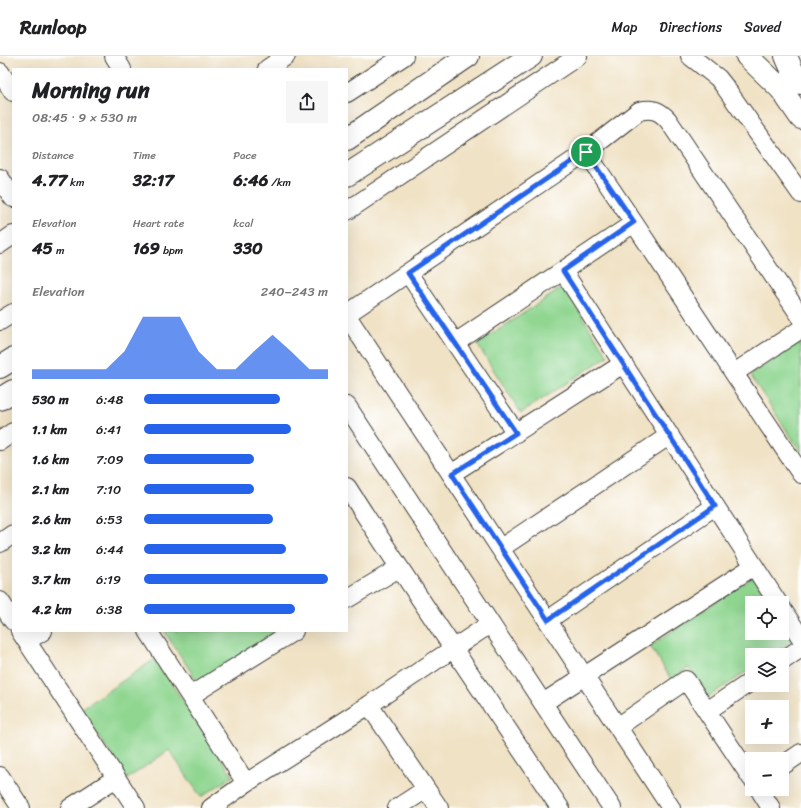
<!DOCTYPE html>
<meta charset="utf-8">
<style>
body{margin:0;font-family:Sriracha,sans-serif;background:#f6f6f6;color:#202124;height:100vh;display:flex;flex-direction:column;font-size:15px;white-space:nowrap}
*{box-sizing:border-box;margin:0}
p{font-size:13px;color:#757577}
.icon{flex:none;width:22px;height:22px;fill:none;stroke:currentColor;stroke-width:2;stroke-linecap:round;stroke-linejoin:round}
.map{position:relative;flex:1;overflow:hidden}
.panel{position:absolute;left:12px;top:12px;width:336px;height:564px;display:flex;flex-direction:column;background:#fff;border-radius:0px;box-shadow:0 4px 16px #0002}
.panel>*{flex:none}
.controls{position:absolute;left:745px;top:540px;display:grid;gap:8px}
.controls a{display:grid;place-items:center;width:44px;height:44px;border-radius:0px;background:#fff;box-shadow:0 4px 16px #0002;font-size:20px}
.pin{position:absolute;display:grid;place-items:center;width:34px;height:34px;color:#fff;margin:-17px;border:2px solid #fff;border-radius:50%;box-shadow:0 1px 4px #0007}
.round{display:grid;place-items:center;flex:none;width:42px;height:42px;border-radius:0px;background:#f6f6f6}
.summary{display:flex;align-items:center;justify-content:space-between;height:68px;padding:0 20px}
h1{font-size:22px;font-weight:700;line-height:30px}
.figures{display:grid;grid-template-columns:repeat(3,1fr);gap:6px;height:68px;padding:4px 20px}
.figures div{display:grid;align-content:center}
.figures b{font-size:17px;font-weight:700}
.figures small{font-size:11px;font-weight:400}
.figures p{font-size:11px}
.chart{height:112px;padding:8px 20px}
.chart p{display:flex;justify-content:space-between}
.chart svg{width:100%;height:72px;margin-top:4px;fill:#2563eb;opacity:.7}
ul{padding:0 20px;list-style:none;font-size:13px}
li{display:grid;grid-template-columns:64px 48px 1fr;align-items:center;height:30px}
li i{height:10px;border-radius:5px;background:#2563eb}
header{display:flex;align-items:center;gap:24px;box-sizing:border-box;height:56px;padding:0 20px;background:#fff;border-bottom:1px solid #e0e0e0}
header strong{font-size:19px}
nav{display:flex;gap:22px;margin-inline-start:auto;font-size:14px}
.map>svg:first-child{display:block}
.green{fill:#90d691;stroke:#567956}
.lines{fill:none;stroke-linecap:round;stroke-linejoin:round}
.minor-casing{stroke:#3c3a35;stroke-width:20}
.tertiary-casing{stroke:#3c3a35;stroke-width:24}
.minor{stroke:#fff;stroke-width:18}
.tertiary{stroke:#fff;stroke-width:22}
.route-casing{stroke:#fff;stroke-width:8}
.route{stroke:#2563eb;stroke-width:5}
</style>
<header>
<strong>Runloop</strong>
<nav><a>Map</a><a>Directions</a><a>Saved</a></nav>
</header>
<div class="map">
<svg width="801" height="752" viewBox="0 0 801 752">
<rect width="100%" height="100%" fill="#fff"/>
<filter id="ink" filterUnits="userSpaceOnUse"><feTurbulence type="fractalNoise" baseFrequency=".025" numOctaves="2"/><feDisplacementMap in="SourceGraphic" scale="8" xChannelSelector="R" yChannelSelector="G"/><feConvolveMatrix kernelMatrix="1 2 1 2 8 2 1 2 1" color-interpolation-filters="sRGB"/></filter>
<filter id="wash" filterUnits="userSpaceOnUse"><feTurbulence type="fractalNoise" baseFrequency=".012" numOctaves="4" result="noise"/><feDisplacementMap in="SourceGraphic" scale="16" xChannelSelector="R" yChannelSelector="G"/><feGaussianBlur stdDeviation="0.9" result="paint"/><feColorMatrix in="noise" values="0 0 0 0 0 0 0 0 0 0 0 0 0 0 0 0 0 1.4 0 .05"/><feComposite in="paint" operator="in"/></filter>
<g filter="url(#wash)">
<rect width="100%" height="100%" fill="#f0e2c5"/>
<path class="green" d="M 563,231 L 608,300 L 521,357 L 477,288 Z
M 799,286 L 801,289 L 801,396 L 750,319 Z
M 753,521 L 770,547 L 752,547 L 752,577 L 782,577 L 782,565 L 794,584 L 771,599 L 752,599 L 752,612 L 708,641 L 689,612 L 671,623 L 650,590 Z
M 164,575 L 278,575 L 199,628 Z
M 155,603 L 233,720 L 201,741 L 169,694 L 127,723 L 81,653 Z"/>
</g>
<g filter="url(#ink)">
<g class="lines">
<defs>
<path id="minor" d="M 114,0 L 122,13
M 690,0 L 718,22 L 725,31 L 801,138
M 267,13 L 286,0
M 0,16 L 13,36
M 347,37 L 404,0
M 586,96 L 634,167 L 801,418
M 0,122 L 13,142
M 347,155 L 578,0
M 0,188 L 13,179
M 563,215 L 778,547
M 408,217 L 516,377
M 347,258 L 586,96 L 639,55 C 652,52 659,54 668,64 L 801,261
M 347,260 L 671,752
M 0,265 L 13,257
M 455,287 L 634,167
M 734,317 L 801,273
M 347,350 L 612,752
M 0,385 L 13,376
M 451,418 L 623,308
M 347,431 C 416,539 489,645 560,752
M 0,487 L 13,478
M 501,492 L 670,379
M 347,543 L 399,512
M 0,545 L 13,565
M 782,553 L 801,582
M 548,564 L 715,450
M 20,575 L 136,752
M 148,575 L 246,727
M 27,585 L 43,575
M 782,605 L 801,592
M 190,640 L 294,575
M 543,647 L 754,510
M 369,649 L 439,752
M 707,655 L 752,625
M 619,670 L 686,624 L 752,723
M 782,710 L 801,697
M 0,720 L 21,752
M 759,733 L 771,752
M 70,752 L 116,722
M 211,752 L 246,727 L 369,649 L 490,568
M 397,752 L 426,733"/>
<path id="tertiary" d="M 747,0 L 781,33 L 801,62
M 786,0 L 792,14 L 801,27
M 347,83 L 468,0
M 347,119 L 531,0
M 0,311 L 13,303
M 0,343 L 13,335"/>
</defs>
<use href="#minor" class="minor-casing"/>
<use href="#tertiary" class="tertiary-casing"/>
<use href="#minor" class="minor"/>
<use href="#tertiary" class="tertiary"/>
</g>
</g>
<g class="lines" filter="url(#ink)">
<defs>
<path id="route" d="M 586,96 L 634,166 L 563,215 L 715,450 L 548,564 L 452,418 L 516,377 L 408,217 Z"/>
</defs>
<use href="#route" class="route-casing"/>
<use href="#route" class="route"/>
</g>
</svg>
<div class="controls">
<a><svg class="icon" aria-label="locate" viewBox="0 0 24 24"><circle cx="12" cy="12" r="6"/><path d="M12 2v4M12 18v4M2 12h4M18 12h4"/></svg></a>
<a><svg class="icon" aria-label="layers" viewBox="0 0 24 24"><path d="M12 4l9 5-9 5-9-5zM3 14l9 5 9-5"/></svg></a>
<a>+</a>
<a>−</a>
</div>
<div class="pin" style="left:586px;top:96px;background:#1e9e55"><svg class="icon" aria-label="arrive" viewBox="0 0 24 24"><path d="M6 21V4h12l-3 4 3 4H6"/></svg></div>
<section class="panel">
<div class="summary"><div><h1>Morning run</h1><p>08:45 · 9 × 530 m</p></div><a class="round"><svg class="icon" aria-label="share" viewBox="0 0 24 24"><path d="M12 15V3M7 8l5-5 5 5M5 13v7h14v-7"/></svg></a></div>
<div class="figures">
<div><p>Distance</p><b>4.77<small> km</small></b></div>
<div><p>Time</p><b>32:17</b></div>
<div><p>Pace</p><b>6:46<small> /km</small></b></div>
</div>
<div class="figures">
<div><p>Elevation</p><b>45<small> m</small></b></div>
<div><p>Heart rate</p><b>169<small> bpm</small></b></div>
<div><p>kcal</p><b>330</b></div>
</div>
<div class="chart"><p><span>Elevation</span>240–243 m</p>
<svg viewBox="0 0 160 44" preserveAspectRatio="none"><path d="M0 44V38L10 38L20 38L30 38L40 38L50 27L60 6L70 6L80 6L90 27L100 38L110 38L120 27L130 17L140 27L150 38L160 38V44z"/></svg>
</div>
<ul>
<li><b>530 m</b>6:48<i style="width:74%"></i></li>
<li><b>1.1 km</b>6:41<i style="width:80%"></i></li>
<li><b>1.6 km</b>7:09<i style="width:60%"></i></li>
<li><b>2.1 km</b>7:10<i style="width:60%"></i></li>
<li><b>2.6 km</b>6:53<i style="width:70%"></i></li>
<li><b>3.2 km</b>6:44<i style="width:77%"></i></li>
<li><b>3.7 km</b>6:19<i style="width:100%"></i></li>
<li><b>4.2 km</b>6:38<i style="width:82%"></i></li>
</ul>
</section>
</div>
